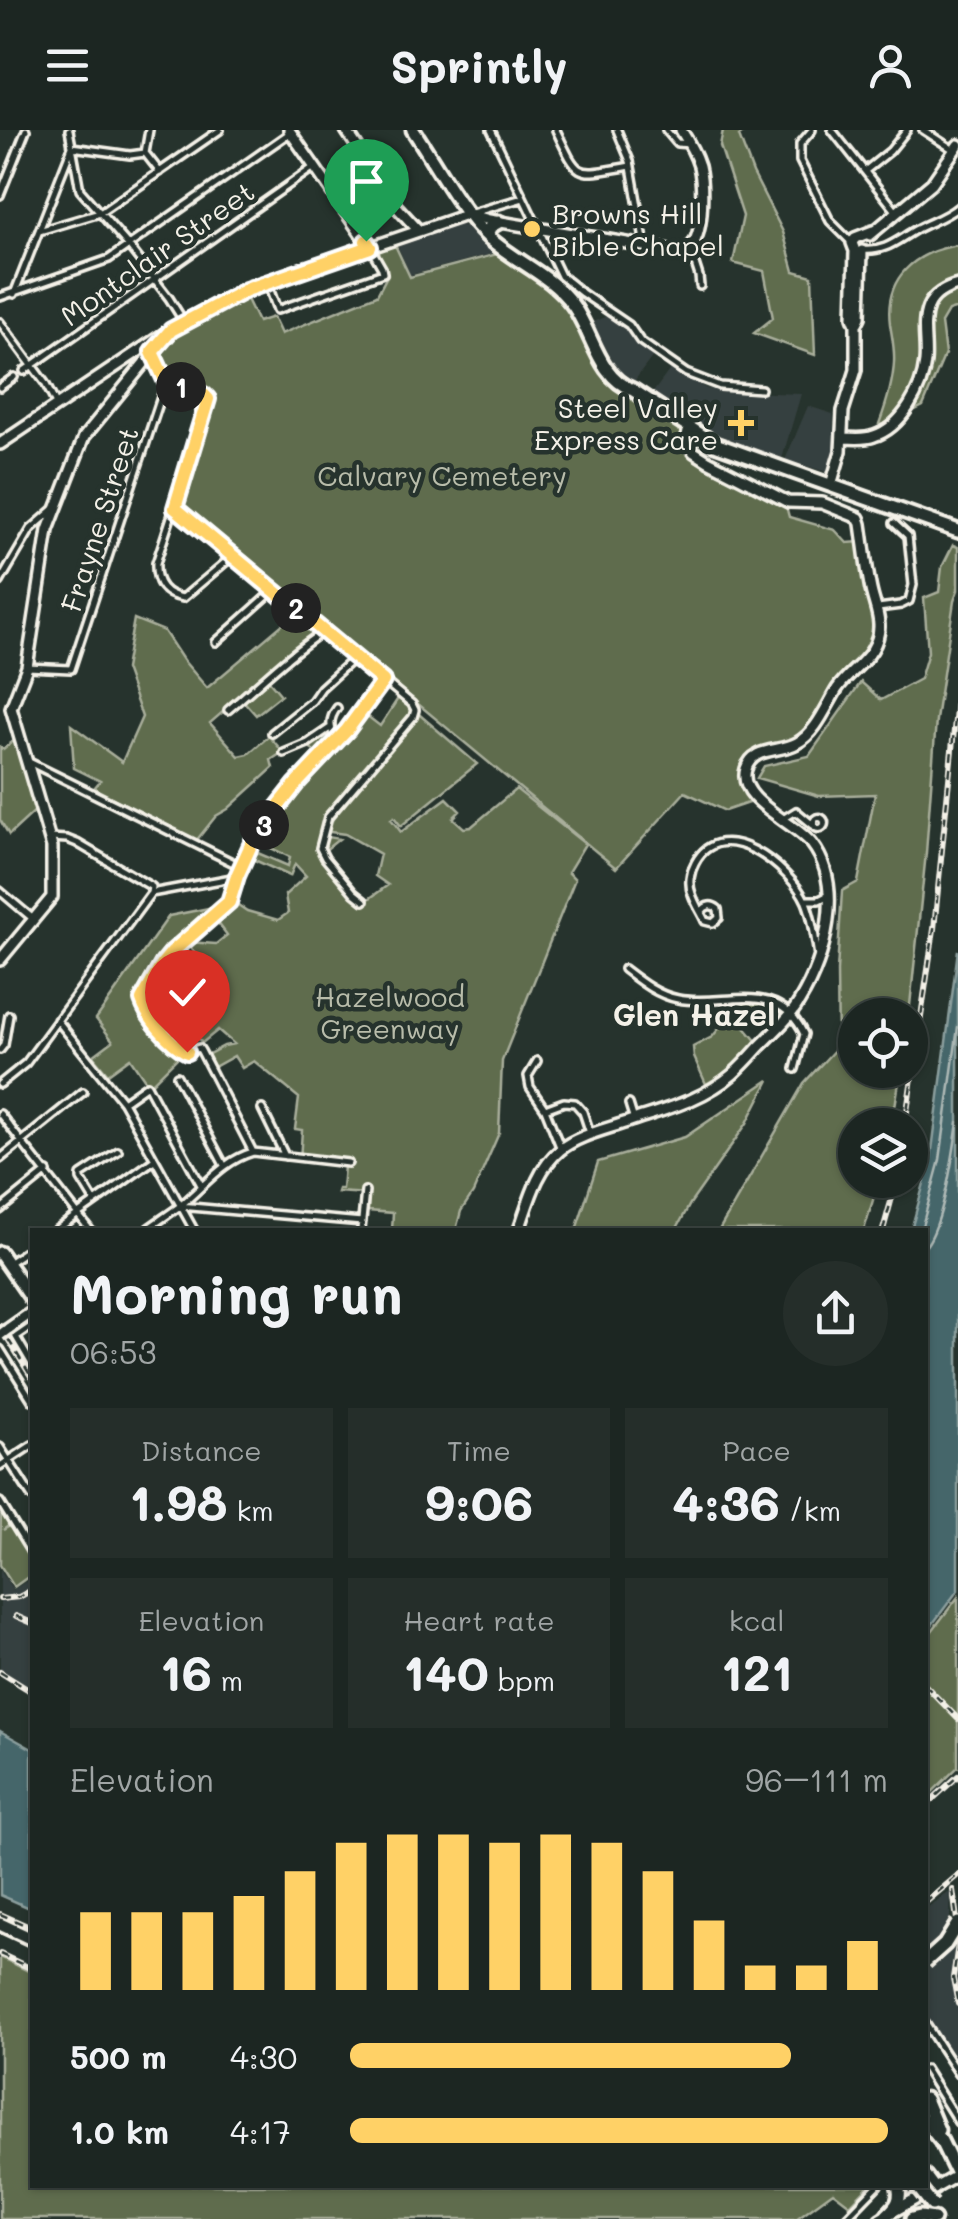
<!DOCTYPE html>
<meta charset="utf-8">
<style>
body{margin:0;font-family:Mali,sans-serif;background:#252e2a;color:#f1f3f6;height:100vh;display:flex;flex-direction:column;font-size:38px;white-space:nowrap}
*{box-sizing:border-box;margin:0}
p{font-size:32px;color:#a0a5a5}
.icon{flex:none;width:55px;height:55px;fill:none;stroke:currentColor;stroke-width:2;stroke-linecap:round;stroke-linejoin:round}
.map{position:relative;flex:1;overflow:hidden}
.panel{position:absolute;left:30px;top:1098px;width:898px;height:960px;display:flex;flex-direction:column;background:#1c2622;border-radius:0px;box-shadow:0 2px 8px #0004,0 0 0 2px #3a4340}
.panel>*{flex:none}
.buttons{position:absolute;left:838px;top:868px;display:grid;gap:20px}
.buttons a{display:grid;place-items:center;width:90px;height:90px;border-radius:50%;background:#1c2622;box-shadow:0 2px 8px #0004,0 0 0 2px #3a4340;font-size:50px}
.pin{position:absolute;display:grid;place-items:center;width:85px;height:85px;color:#fff;margin:-102px -42px;border-radius:50% 50% 50% 0;rotate:-45deg;box-shadow:0 0 10px #0007}
.pin .icon{rotate:45deg}
.km{position:absolute;width:50px;height:50px;margin:-25px;border-radius:50%;background:#222;color:#fff;font-size:28px;line-height:50px;text-align:center}
.round{display:grid;place-items:center;flex:none;width:105px;height:105px;border-radius:52px;background:#252e2a}
.overview{display:flex;align-items:center;justify-content:space-between;height:170px;padding:0 40px}
h1{font-size:55px;font-weight:700;line-height:75px}
.stats{display:grid;grid-template-columns:repeat(3,1fr);gap:15px;height:170px;padding:10px 40px}
.stats div{display:grid;align-content:center;border-radius:0px;background:#252e2a;text-align:center}
.stats b{font-size:50px;font-weight:700}
.stats small{font-size:28px;font-weight:400}
.stats p{font-size:28px}
.chart{height:280px;padding:20px 40px}
.chart p{display:flex;justify-content:space-between}
.chart svg{width:100%;height:180px;margin-top:10px;stroke:#ffd166;stroke-width:6}
ul{padding:0 40px;list-style:none;font-size:32px}
li{display:grid;grid-template-columns:160px 120px 1fr;align-items:center;height:75px}
li i{height:25px;border-radius:12px;background:#ffd166}
header{display:flex;justify-content:space-between;align-items:center;height:130px;padding:0 40px;background:#1c2622;font-size:45px;font-weight:700}
.map>svg:first-child{display:block}
.built{fill:#36403f}
.green{fill:#5e6c4e;stroke:#a9ae9b;stroke-width:2.5;fill-rule:evenodd}
.water{fill:#45666b;stroke:#8b9e9d;stroke-width:2.5}
.lines{fill:none;stroke-linecap:round;stroke-linejoin:round}
.shore{stroke:#aeb9b6;stroke-width:2.5}
.stream{stroke:#8b9e9d;stroke-width:2.5}
.street-casing{stroke:#f4f1e8;stroke-width:12}
.secondary-casing{stroke:#f4f1e8;stroke-width:16}
.primary-casing{stroke:#f4f1e8;stroke-width:19}
.street{stroke:#26332d;stroke-width:5}
.secondary{stroke:#26332d;stroke-width:9}
.primary{stroke:#26332d;stroke-width:11}
.rail-casing{stroke:#f4f1e8;stroke-width:6}
.rail{stroke:#26332d;stroke-width:2.5;stroke-dasharray:8;stroke-linecap:butt}
.secondary-bridge-casing{stroke:#f4f1e8;stroke-width:16;stroke-linecap:butt}
.primary-bridge-casing{stroke:#f4f1e8;stroke-width:19;stroke-linecap:butt}
.secondary-bridge{stroke:#26332d;stroke-width:9}
.primary-bridge{stroke:#26332d;stroke-width:11}
.route-casing{stroke:#fff;stroke-width:20}
.route{stroke:#ffd166;stroke-width:12}
.poi-dot{fill:#ffd166;stroke:#26332d;stroke-width:4}
.labels{text-anchor:middle;dominant-baseline:central;stroke-width:9;stroke-linejoin:round;paint-order:stroke}
.poi-label{font-size:28px;fill:#f4f1e8;stroke:#26332d;text-anchor:start}
.street-label{font-size:28px;fill:#f4f1e8;stroke:#26332d}
.park-label{font-size:28px;fill:#b8bcaa;stroke:#26332d}
.neighbourhood-label{font-size:30px;font-weight:bold;fill:#f4f1e8;stroke:#26332d}
</style>
<header><svg class="icon" aria-label="menu" viewBox="0 0 24 24"><path d="M4 6h16M4 12h16M4 18h16"/></svg>Sprintly<svg class="icon" aria-label="person" viewBox="0 0 24 24"><circle cx="12" cy="8" r="4"/><path d="M4 21q1-7 8-7t8 7"/></svg></header>
<div class="map">
<svg width="958" height="2089" viewBox="0 0 958 2089">
<rect width="100%" height="100%" fill="#26332d"/>
<filter id="ink" filterUnits="userSpaceOnUse"><feTurbulence type="fractalNoise" baseFrequency=".01" numOctaves="2"/><feDisplacementMap in="SourceGraphic" scale="20" xChannelSelector="R" yChannelSelector="G"/><feConvolveMatrix kernelMatrix="1 2 1 2 8 2 1 2 1" color-interpolation-filters="sRGB"/></filter>
<g filter="url(#ink)">
<path class="built" d="M 457,94 L 471,98 L 491,119 L 491,124 L 410,145 L 396,112 Z
M 610,185 L 621,193 L 638,214 L 653,226 L 632,254 L 617,239 L 592,192 Z
M 671,238 L 705,258 L 718,261 L 801,264 L 781,332 L 716,309 L 652,264 Z
M 808,276 L 833,284 L 834,319 L 827,342 L 785,330 Z
M 0,1440 L 13,1460 L 25,1452 L 32,1452 L 32,1566 L 0,1546 Z
M 951,1761 L 949,1810 L 953,1808 L 958,1823 L 958,1940 L 925,1890 L 925,1779 Z"/>
<path class="green" d="M 723,0 L 747,0 L 739,6 L 753,43 L 783,102 L 794,141 L 812,146 L 815,225 L 754,203 L 773,188 L 764,141 L 733,133 L 743,86 L 720,16 Z
M 394,113 L 410,147 L 497,124 L 536,146 L 561,169 L 621,260 L 680,299 L 688,323 L 786,376 L 789,387 L 835,400 L 847,413 L 860,412 L 878,493 L 871,516 L 798,609 C 785,615 768,614 757,620 C 735,631 739,655 751,672 L 725,681 L 685,662 L 616,738 L 178,375 L 212,265 L 168,250 L 156,224 L 173,202 L 245,165 L 258,192 L 273,187 L 281,204 L 377,165 L 388,144 L 373,120 Z
M 958,115 L 958,152 C 948,154 936,156 930,165 C 925,171 925,180 924,188 C 917,230 924,270 882,295 L 879,294 C 886,275 893,254 894,233 C 895,219 892,207 890,194 C 884,147 915,122 958,115 Z
M 958,158 L 958,178 L 948,181 L 941,193 L 945,224 L 923,276 L 905,285 L 917,267 L 928,186 L 936,168 Z
M 953,415 L 958,417 L 958,460 L 954,471 L 936,590 L 926,723 L 909,885 L 855,885 L 855,940 L 901,940 L 892,995 L 855,995 L 855,1050 L 879,1050 L 864,1100 L 719,1100 L 804,953 L 838,916 L 837,841 L 842,761 L 858,752 L 875,664 L 819,666 L 757,648 L 764,636 L 809,626 L 861,552 L 881,570 L 920,549 L 928,522 L 924,468 L 939,462 L 942,437 Z
M 297,482 L 317,500 L 265,546 L 281,565 L 256,585 L 240,567 L 210,593 L 239,626 L 248,624 L 269,606 L 283,622 L 271,630 L 273,638 L 228,679 L 216,686 L 196,711 L 94,658 L 100,651 L 74,638 L 71,595 L 122,632 L 142,587 L 125,539 L 134,489 L 164,501 L 183,530 L 207,558 Z
M 399,567 L 477,634 L 401,696 L 394,687 L 391,689 L 401,702 L 447,668 L 460,681 L 453,688 L 464,698 L 471,697 L 516,659 L 585,714 L 568,742 L 575,749 L 502,931 L 499,1003 L 473,1063 L 461,1081 L 456,1100 L 392,1100 L 393,1083 L 368,1081 L 368,1064 L 337,1062 L 338,1059 L 342,1059 L 344,1036 L 300,1031 L 302,1000 L 295,999 L 299,968 L 254,931 L 242,938 L 234,926 L 214,937 L 207,925 L 224,916 L 234,914 L 218,900 L 202,913 L 167,870 L 148,886 L 181,924 L 149,956 L 130,928 L 108,944 L 93,926 L 113,911 L 96,889 L 169,786 L 209,778 L 212,782 C 185,804 167,816 151,848 L 159,859 L 178,845 L 176,840 L 189,836 L 198,828 L 187,812 L 216,814 L 227,805 L 215,789 L 235,773 L 247,781 L 278,790 L 288,783 L 285,765 L 306,746 L 295,734 L 290,746 L 250,728 L 253,721 L 288,736 L 290,727 L 258,712 L 283,675 L 322,630 L 309,616 L 329,601 L 336,616 L 362,582 L 380,596 ZM 323,701 L 345,704 L 380,724 L 375,746 L 388,755 L 366,771 L 329,731 L 324,721 L 339,709 L 322,706 Z
M 15,610 L 36,680 L 9,705 L 0,690 L 0,617 L 3,619 Z
M 755,871 L 773,875 L 755,880 L 755,886 L 743,891 L 743,895 L 758,913 L 738,935 L 706,954 L 694,927 L 693,917 L 712,907 L 737,877 Z
M 769,950 L 747,993 L 690,1074 L 676,1100 L 576,1100 L 598,1032 L 685,1007 Z
M 1,1376 L 11,1394 L 3,1400 L 10,1396 L 32,1430 L 32,1444 L 14,1457 L 0,1435 Z
M 958,1467 L 958,1637 L 925,1669 L 925,1510 Z
M 0,1827 L 32,1843 L 32,2055 L 869,2055 L 850,2075 L 833,2062 L 796,2089 L 0,2089 Z"/>
<path class="water" d="M 958,820 L 958,1460 L 925,1504 L 925,1100 L 911,1100 L 931,1028 Z
M 0,1601 L 32,1619 L 32,1779 L 0,1765 Z"/>
<g class="lines">
<path class="shore" d="M 921,1100 L 940,1030 L 958,897
M 925,1117 C 943,1096 954,1021 958,992"/>
<path class="stream" d="M 838,2089 L 851,2078 L 872,2055"/>
<defs>
<path id="street" d="M 69,0 L 80,60 L 128,115 L 169,168 L 184,192
M 491,0 L 561,146 L 582,163 L 629,195 L 640,211 L 686,243 L 720,256 L 761,259
M 556,0 C 580,51 576,45 631,36
M 617,0 L 630,31 L 645,116
M 666,0 L 677,13 L 690,14
M 812,0 L 800,14 L 800,31 L 830,91 L 850,111
M 832,0 L 896,81
M 923,0 L 954,20
M 145,23 L 160,42
M 145,23 L 149,0
M 865,41 L 890,21 L 907,0
M 0,65 L 26,0
M 472,83 L 523,68
M 39,101 L 100,83 L 220,0
M 690,118 L 699,146 L 700,156
M 863,120 C 885,122 896,111 915,100 C 929,92 945,88 958,77
M 267,152 L 277,180 L 383,143 L 382,138 L 370,117
M 14,164 L 72,17 L 130,25 L 145,23
M 0,167 L 109,129 L 291,2
M 0,192 L 45,253 L 57,276
M 154,225 L 166,252 L 204,265 L 209,271 L 156,433 C 155,452 163,465 183,468 L 234,425
M 24,241 L 314,37
M 0,257 L 14,247
M 175,377 L 412,574 L 415,580 L 413,587 L 328,687 L 320,718 L 325,728 L 354,763 L 364,771
M 0,452 L 31,399 L 54,379
M 878,478 L 901,475 L 909,471 L 913,455 L 908,406 L 894,393
M 216,512 L 274,460
M 27,537 L 71,539 L 166,252
M 228,580 C 260,553 289,524 324,501
M 272,603 L 312,571 L 321,558 L 355,527
M 336,611 C 330,598 328,590 337,578
M 284,623 L 308,613 L 330,598
M 29,632 L 242,737
M813.5 693a5.5 5.5 0 1 1 11 0a5.5 5.5 0 1 1-11 0Z
M 783,689 L 796,681 L 813,695
M 50,708 L 67,709 L 77,713 L 152,757 L 151,763
M 0,761 L 32,788
M 805,770 L 819,770 L 829,765
M 702,781 C 706,775 712,774 718,779 L 719,788 L 713,793 L 705,791 C 701,782 695,774 692,764 C 688,754 690,742 695,733 C 722,682 791,738 806,772 C 813,789 815,808 818,826
M 624,839 C 641,852 657,865 678,869 C 724,878 777,847 804,904 L 795,939
M 57,890 L 123,972 L 194,1100
M 0,920 L 4,915 L 9,885
M 537,931 L 528,946 L 530,957 L 545,979 L 561,1019
M 177,946 L 224,1035
M 0,954 L 26,933 L 151,763 L 237,747
M 123,972 L 147,955 L 201,1055
M 629,974 L 634,990
M 262,979 L 285,1026
M 545,979 L 564,972 L 575,973 L 583,982 L 590,1003
M 0,984 L 90,1100
M 253,1022 L 201,921 L 199,918 L 187,922 L 177,916 L 143,875 L 142,869 L 172,822 L 229,772 L 237,747 L 255,707 L 296,654 L 347,600 L 383,551
M 0,1029 L 83,962
M 95,1072 L 81,1049 L 81,1045 L 118,1021
M 180,1076 L 362,1092
M 0,1080 L 47,1042
M 56,1100 L 154,1030
M 146,1100 C 157,1092 169,1084 180,1076 C 205,1056 222,1031 253,1022 L 348,1033
M 361,1100 L 365,1061
M 10,1132 L 32,1117
M 32,1196 L 16,1207 L 32,1234
M 0,1219 L 32,1270
M 0,1317 L 32,1367
M 0,1336 L 32,1315
M 0,1372 L 32,1424
M 925,1893 L 958,1944
M 925,1939 L 958,1992
M 845,2089 L 878,2055"/>
<path id="secondary" d="M 289,0 L 370,117
M 346,0 L 396,76 L 419,101
M 870,105 L 932,53 L 958,15
M 856,195 L 860,187 L 862,121
M 843,308 C 853,308 864,310 874,306 C 902,297 922,260 925,232 C 927,215 921,194 928,177 C 933,165 946,158 958,155
M 0,314 L 164,204
M 831,355 L 841,321 L 843,281 L 856,240 L 856,195 L 853,187 L 855,121 L 852,113 L 855,108 L 873,101
M 0,830 L 52,767 L 52,717 L 11,578 L 27,537 L 48,400 L 84,307 L 171,200 L 184,192 L 250,158 L 469,84 L 489,90 L 669,120 C 677,121 686,122 692,115 C 704,101 703,53 699,36 C 695,23 688,11 681,0
M 519,1100 C 529,1072 536,1040 560,1020 C 578,1005 608,999 630,991 C 666,979 703,970 733,944 C 742,936 751,926 759,917 C 773,903 789,889 799,872 C 825,829 845,757 812,714 C 795,692 736,670 746,639 C 753,616 779,623 797,613 C 816,603 826,577 837,559 C 847,544 863,535 872,520 C 887,495 874,479 870,455 C 866,435 864,414 861,394 L 859,388 L 822,373 L 788,372 L 708,331 L 694,322 L 689,316 L 687,306 L 689,296
M 8,1199 L 32,1182
M 880,2089 L 958,2045"/>
<path id="primary" d="M 413,0 C 434,31 462,83 488,107 C 515,132 550,144 572,174 C 592,200 598,248 633,260 L 715,314 L 958,401
M 490,109 L 488,104 L 490,97 L 499,92
M 0,1123 L 32,1169
M 0,1794 L 32,1809
M 925,1969 L 938,2000
M 925,1991 L 941,2011 L 958,2046
M 925,2046 L 934,2058
M 887,2085 C 897,2076 902,2069 898,2055
M 912,2089 L 920,2087 L 934,2089"/>
</defs>
<use href="#street" class="street-casing"/>
<use href="#secondary" class="secondary-casing"/>
<use href="#primary" class="primary-casing"/>
<use href="#street" class="street"/>
<use href="#secondary" class="secondary"/>
<use href="#primary" class="primary"/>
<defs>
<path id="rail" d="M 905,995 L 934,799 L 958,560
M 883,1100 L 897,1050
M 0,1196 L 32,1248
M 0,1469 L 19,1467 L 32,1460
M 16,1486 L 32,1493
M 0,1542 L 32,1562
M 925,1555 L 958,1589
M 925,1676 L 958,1646
M 953,1760 L 958,1797
M 925,1773 L 958,1745
M 0,1784 L 32,1798
M 958,1815 L 953,1848 L 958,1874
M 0,1824 L 32,1839"/>
</defs>
<use href="#rail" class="rail-casing"/>
<use href="#rail" class="rail"/>
<defs>
<path id="secondary-bridge" d="M 0,1205 L 8,1199"/>
<path id="primary-bridge" d="M 925,1832 L 945,1814 L 958,1793
M 917,2056 L 932,2075"/>
</defs>
<use href="#secondary-bridge" class="secondary-bridge-casing"/>
<use href="#primary-bridge" class="primary-bridge-casing"/>
<use href="#secondary-bridge" class="secondary-bridge"/>
<use href="#primary-bridge" class="primary-bridge"/>
</g>
</g>
<g class="lines" filter="url(#ink)">
<defs>
<path id="route" d="M 187,922 C 169,913 148,888 142,870 L 163,833 L 172,822 L 229,772 L 237,746 L 255,706 L 296,654 L 347,600 L 383,551 L 175,378 L 208,269 L 204,265 L 166,252 L 152,222 L 171,200 L 246,160 L 370,117 L 366,111"/>
</defs>
<use href="#route" class="route-casing"/>
<use href="#route" class="route"/>
</g>
<g class="poi-dot">
<circle cx="532" cy="99" r="10"/>
<path d="M736 278h10v10h10v10h-10v10h-10v-10h-10v-10h10z"/>
</g>
<g class="labels">
<g class="poi-label">
<text x="552" y="83">Browns Hill<tspan x="552" dy="32">Bible Chapel</tspan></text>
<text x="718" y="277" text-anchor="end">Steel Valley<tspan x="718" dy="32">Express Care</tspan></text>
</g>
<g class="street-label">
<text transform="translate(157 123) rotate(-35)">Montclair Street</text>
<text transform="translate(99 389) rotate(-72)">Frayne Street</text>
</g>
<g class="park-label">
<text x="442" y="345">Calvary Cemetery</text>
<text x="390" y="866">Hazelwood<tspan x="390" dy="32">Greenway</tspan></text>
</g>
<g class="neighbourhood-label">
<text x="694" y="884">Glen Hazel</text>
</g>
</g>
</svg>
<div class="buttons">
<a><svg class="icon" aria-label="locate" viewBox="0 0 24 24"><circle cx="12" cy="12" r="6"/><path d="M12 2v4M12 18v4M2 12h4M18 12h4"/></svg></a>
<a><svg class="icon" aria-label="layers" viewBox="0 0 24 24"><path d="M12 4l9 5-9 5-9-5zM3 14l9 5 9-5"/></svg></a>
</div>
<div class="pin" style="left:366px;top:111px;background:#1e9e55"><svg class="icon" aria-label="arrive" viewBox="0 0 24 24"><path d="M6 21V4h12l-3 4 3 4H6"/></svg></div>
<div class="pin" style="left:187px;top:922px;background:#d93025"><svg class="icon" aria-label="check" viewBox="0 0 24 24"><path d="M5 12l5 5 9-10"/></svg></div>
<b class="km" style="left:181px;top:257px">1</b>
<b class="km" style="left:296px;top:478px">2</b>
<b class="km" style="left:264px;top:695px">3</b>
<section class="panel">
<div class="overview"><div><h1>Morning run</h1><p>06:53</p></div><a class="round"><svg class="icon" aria-label="share" viewBox="0 0 24 24"><path d="M12 15V3M7 8l5-5 5 5M5 13v7h14v-7"/></svg></a></div>
<div class="stats">
<div><p>Distance</p><b>1.98<small> km</small></b></div>
<div><p>Time</p><b>9:06</b></div>
<div><p>Pace</p><b>4:36<small> /km</small></b></div>
</div>
<div class="stats">
<div><p>Elevation</p><b>16<small> m</small></b></div>
<div><p>Heart rate</p><b>140<small> bpm</small></b></div>
<div><p>kcal</p><b>121</b></div>
</div>
<div class="chart"><p><span>Elevation</span>96–111 m</p>
<svg viewBox="0 0 160 44" preserveAspectRatio="none"><path d="M5 44V25M15 44V25M25 44V25M35 44V21M45 44V15M55 44V8M65 44V6M75 44V6M85 44V8M95 44V6M105 44V8M115 44V15M125 44V27M135 44V38M145 44V38M155 44V32"/></svg>
</div>
<ul>
<li><b>500 m</b>4:30<i style="width:82%"></i></li>
<li><b>1.0 km</b>4:17<i style="width:100%"></i></li>
</ul>
</section>
</div>
